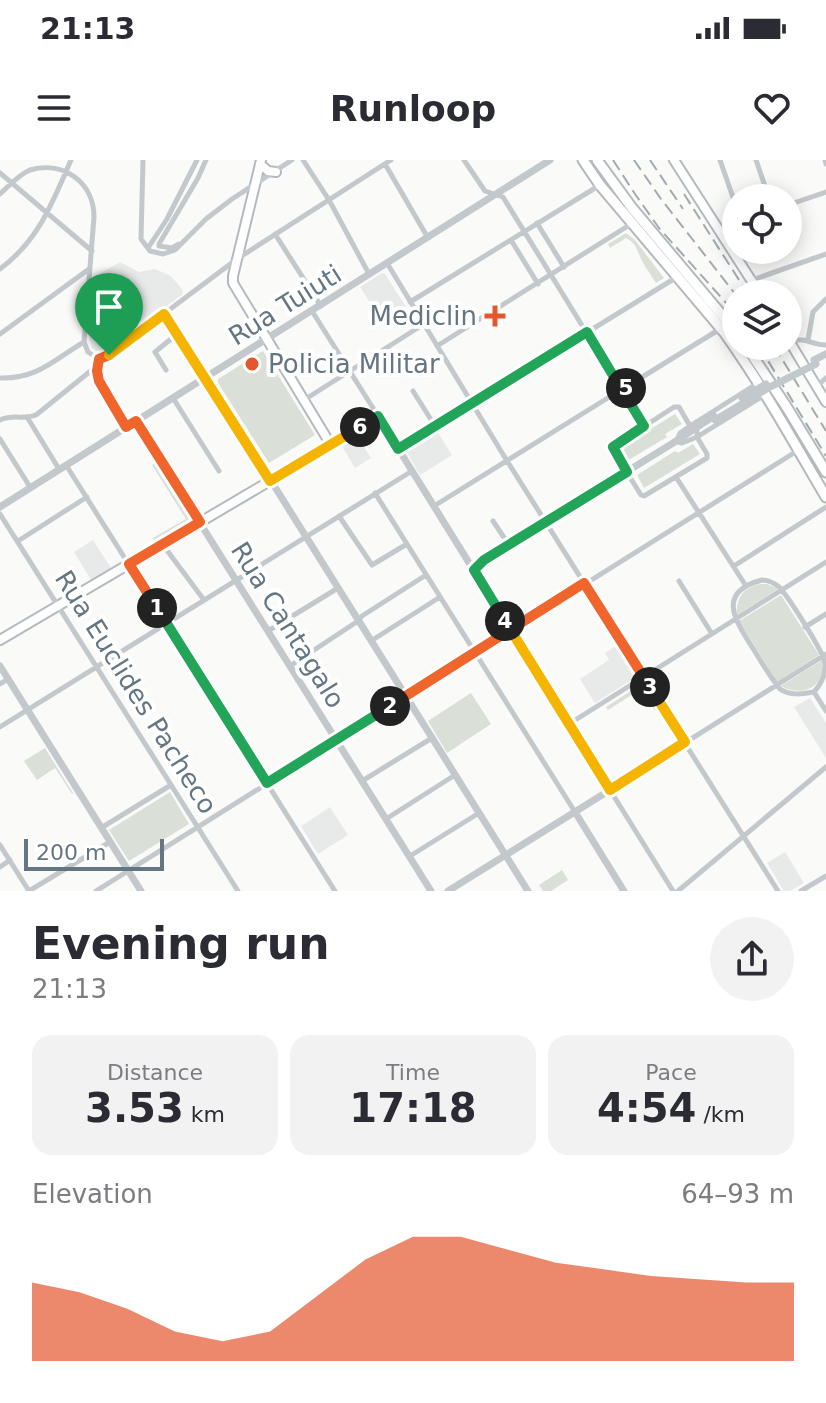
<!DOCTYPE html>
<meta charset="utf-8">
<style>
body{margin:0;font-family:"DejaVu Sans",sans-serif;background:#f2f2f3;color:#2b2b33;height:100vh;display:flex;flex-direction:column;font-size:30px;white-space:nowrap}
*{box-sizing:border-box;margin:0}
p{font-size:26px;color:#7c7c81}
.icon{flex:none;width:44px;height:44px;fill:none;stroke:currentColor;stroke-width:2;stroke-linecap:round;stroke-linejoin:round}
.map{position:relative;height:731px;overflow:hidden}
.panel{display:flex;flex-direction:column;background:#fff;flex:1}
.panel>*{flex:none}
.controls{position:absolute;left:722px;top:24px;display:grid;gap:16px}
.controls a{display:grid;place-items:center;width:80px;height:80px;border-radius:50%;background:#fff;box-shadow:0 4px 20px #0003;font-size:40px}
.scale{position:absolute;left:24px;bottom:20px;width:140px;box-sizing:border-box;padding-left:8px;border:4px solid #657683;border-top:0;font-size:22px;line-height:28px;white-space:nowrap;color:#657683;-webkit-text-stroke:6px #fff;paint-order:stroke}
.pin{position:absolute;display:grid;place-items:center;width:68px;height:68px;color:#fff;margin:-82px -34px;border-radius:50% 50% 50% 0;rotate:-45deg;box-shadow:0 0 8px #0007}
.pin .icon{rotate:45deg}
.km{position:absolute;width:40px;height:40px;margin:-20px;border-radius:50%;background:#222;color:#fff;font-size:22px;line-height:40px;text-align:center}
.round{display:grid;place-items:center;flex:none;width:84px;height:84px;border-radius:42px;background:#f2f2f3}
.summary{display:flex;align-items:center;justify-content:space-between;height:136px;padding:0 32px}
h1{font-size:44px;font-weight:800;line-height:60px}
.metrics{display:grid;grid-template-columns:repeat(3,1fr);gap:12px;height:136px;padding:8px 32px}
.metrics div{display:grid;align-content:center;border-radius:20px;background:#f2f2f3;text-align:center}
.metrics b{font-size:40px;font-weight:800}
.metrics small{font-size:22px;font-weight:400}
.metrics p{font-size:22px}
.chart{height:224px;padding:16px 32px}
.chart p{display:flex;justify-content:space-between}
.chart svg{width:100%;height:144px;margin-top:8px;fill:#e4572e;opacity:.7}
.status{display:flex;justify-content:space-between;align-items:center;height:56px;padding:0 40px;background:#fff;direction:ltr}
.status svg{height:22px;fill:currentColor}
header{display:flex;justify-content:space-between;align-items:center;height:104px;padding:0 32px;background:#fff;font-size:36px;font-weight:800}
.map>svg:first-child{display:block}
.built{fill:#e8e9e9}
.green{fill:#dadfd7}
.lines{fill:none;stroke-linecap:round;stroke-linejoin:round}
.secondary-casing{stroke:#b3babf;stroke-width:12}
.trunk-casing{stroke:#b4b9bd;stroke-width:13}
.minor{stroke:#c3c8cc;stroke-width:5}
.tertiary{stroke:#c3c8cc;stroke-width:7}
.secondary{stroke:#fff;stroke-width:8}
.trunk{stroke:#fff;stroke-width:9}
.rail{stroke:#a2aab0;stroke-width:2;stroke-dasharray:12 6;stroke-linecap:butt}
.tertiary-bridge{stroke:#c3c8cc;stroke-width:7}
.split-1-casing{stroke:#fff;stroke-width:16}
.split-2-casing{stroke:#fff;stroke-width:16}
.split-3-casing{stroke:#fff;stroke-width:16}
.split-4-casing{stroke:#fff;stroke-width:16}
.split-5-casing{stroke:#fff;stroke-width:16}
.split-6-casing{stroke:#fff;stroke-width:16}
.split-7-casing{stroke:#fff;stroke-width:16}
.split-1{stroke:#f0652b;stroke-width:10}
.split-2{stroke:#22a559;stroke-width:10}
.split-3{stroke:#f0652b;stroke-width:10}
.split-4{stroke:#f5b400;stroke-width:10}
.split-5{stroke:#22a559;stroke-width:10}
.split-6{stroke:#22a559;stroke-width:10}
.split-7{stroke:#f5b400;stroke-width:10}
.poi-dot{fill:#e4572e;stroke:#fff;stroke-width:3}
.labels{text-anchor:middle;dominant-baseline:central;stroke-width:8;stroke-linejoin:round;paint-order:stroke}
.street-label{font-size:26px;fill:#657683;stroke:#fff}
.poi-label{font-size:26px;fill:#657683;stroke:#fff;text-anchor:end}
</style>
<div class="status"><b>21:13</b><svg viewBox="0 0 49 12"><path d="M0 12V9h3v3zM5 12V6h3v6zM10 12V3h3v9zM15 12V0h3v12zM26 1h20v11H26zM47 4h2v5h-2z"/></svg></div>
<header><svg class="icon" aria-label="menu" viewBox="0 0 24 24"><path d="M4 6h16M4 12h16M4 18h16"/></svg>Runloop<svg class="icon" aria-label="heart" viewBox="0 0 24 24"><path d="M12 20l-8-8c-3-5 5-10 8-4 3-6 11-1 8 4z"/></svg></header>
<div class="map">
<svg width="826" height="731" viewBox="0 0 826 731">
<rect width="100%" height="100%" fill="#fafaf8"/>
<path class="built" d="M 120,102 L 139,112 L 155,109 L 171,116 L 182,129 L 183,134 L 107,190 L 99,193 L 92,188 L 89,179 L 94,117 Z
M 382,113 L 385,114 L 410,153 L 386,168 L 360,127 Z
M 437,271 L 452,295 L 420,315 L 406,291 Z
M 357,276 L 371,298 L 355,308 L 342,286 Z
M 93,380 L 111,408 L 91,420 L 74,392 Z
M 616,486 L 636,517 L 595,543 L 580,519 L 609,500 L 605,493 Z
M 810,538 L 826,563 L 826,598 L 794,547 Z
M 330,647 L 348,675 L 318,694 L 301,666 Z
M 785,692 L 804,723 L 790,731 L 784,731 L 767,703 Z"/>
<path class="green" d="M 626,73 L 635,80 L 664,118 L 656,123 C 651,115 645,107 641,99 C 637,90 636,83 626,78 L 610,88 L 608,84 Z
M 263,191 L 315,275 L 269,303 L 218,223 L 218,219 Z
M 675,254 L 682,264 L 665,274 L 667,277 L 627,301 L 620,288 Z
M 693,284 L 700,294 L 644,328 L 637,315 L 675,291 L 678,293 Z
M 156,303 L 192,360 L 156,382 L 153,378 L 186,359 L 152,305 Z
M 761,424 L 767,424 L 778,429 L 737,455 C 736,438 743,427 761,424 Z
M 781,435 L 819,495 L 777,522 L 739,461 Z
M 822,500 C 826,527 803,538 781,526 Z
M 640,525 L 643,525 L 658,549 L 655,551 L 641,529 L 608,550 L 606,547 Z
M 471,533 L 491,564 L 447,593 L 428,561 Z
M 45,588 L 73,633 L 72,634 L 55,608 L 37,620 L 24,601 Z
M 170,632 L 189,664 L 129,701 L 109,670 Z
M 562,710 L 568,720 L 551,731 L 543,731 L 539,725 Z"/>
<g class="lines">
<defs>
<path id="secondary" d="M 674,0 L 760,134
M 260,4 L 268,11 L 276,12
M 788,179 L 826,242
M 0,480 L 331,285 L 233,123 L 233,116 L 261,0"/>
<path id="trunk" d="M 583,0 L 600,25 L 724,172 C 762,225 793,281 826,337
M 597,0 L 632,48 L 736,172
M 746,186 L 786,246 L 826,312"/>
</defs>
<use href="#secondary" class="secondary-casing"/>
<use href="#trunk" class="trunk-casing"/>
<path class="minor" d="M 143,0 L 141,79 L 150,91 L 163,94 L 175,90 L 206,59 L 232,39 L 292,0
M 303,0 L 329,40 L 369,114
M 464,0 L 485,31 L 503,37 L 620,227
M 720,0 L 736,46
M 756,0 L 769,38
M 825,0 L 826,4
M 385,4 L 428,78
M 0,13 L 92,91
M 0,34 C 9,26 18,15 30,10 C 64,0 94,23 94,57 L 84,182 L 88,192 L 99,199
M 788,45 L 826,32
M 537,63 L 564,107
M 718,69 L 736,63
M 275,74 L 321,146
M 511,80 L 538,124
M 159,84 L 198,18 L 206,0
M 159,86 L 172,88 L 179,84
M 148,88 L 167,59 L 197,0
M 387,103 L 504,296 L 778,731
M 0,109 C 39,80 52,43 71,0
M 752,120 L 826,94
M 410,142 L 600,25
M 312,151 L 378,256
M 164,154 L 206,217
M 0,174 L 89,109
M 808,180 L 813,152 L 826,139
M 789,181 C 808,177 811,185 826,185
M 437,186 L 631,64
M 99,199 L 109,195 L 237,99 L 391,0
M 98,204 C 96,227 115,248 126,267
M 166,210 L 155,192 L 177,174
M 0,218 C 38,219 55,199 84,182
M 817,226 L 826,218
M 413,231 L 435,266
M 173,238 L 219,311
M 304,240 L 424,164
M 27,257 L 59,309
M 0,260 C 12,254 24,260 36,255 L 98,205
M 644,266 L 624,233 L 619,231 L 619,228 L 622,226 L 626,227 L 720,169
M 690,266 L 679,247 L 674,247 L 614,286 L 613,290 L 641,335 L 644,336 L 707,298 L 707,294 L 697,277 L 697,267
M 0,279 L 30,327
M 677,280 L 680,273 L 690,266 L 758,223
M 678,282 L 682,283 L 697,277 L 766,234
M 398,289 L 677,117
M 66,305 L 335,731
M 676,317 L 746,426
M 375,333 L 575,652
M 434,346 L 619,231
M 0,354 L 238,731
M 339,356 L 372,405 L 407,384
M 493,361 L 509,385
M 18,381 L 87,337
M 163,385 L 204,440
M 734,406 L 826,347
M 762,420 C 768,420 773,422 779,427 C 788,436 823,491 825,503 C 826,514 821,524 814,532 C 802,534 790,536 780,529 C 769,516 761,501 752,487 C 735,460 716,432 762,420 Z
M 679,421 L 712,474
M 805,467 L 826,454
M 268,471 L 338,428
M 371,481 L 440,437
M 290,506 L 358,461 L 362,456 L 426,415
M 0,524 L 8,519
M 814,532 L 826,551
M 569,564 L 826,402
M 0,567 L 412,311
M 362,621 L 432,578
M 386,659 L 455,615
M 101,668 L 171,625
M 0,685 L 29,731
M 410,696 L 479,653
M 0,707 L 10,700
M 29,731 L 110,682
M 96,731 L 797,291
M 673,731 L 610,630 L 826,494
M 678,731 L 826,607
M 801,731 L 826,716"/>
<path class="tertiary" d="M 814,200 L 826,194
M 206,217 L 528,731
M 136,261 L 431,731
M 331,285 L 378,256 L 610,630 L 448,731
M 0,347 L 550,0
M 471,405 L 484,400 L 673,283 L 714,256
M 0,506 L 141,731
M 575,652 L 624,731"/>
<use href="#secondary" class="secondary"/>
<use href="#trunk" class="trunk"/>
<path class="rail" d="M 613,0 L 635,34 L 659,68 L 736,154
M 634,0 L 661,39 L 736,135
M 650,0 L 683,49
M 684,34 L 748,134
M 759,186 L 826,296
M 774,186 L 826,271"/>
<path class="tertiary-bridge" d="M 742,238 L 766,224
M 715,260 L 770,227 L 816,204"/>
</g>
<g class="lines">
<defs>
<path id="split-1" d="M 109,195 L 99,199 L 97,211 L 99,221 L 126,267 L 136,261 L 200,362 L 129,404 L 157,448"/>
<path id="split-2" d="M 157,448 L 267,623 L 390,546"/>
<path id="split-3" d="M 390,546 L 584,423 L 650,527"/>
<path id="split-4" d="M 505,461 L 610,630 L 685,582 L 650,527"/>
<path id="split-5" d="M 505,461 L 474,410 L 484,400 L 627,312 L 613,287 L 644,266 L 624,233 L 626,228"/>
<path id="split-6" d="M 360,267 L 378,256 L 398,289 L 587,172 L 620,227 L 624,226 L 626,228"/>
<path id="split-7" d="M 109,195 L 164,154 L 270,321 L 360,267"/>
</defs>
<use href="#split-1" class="split-1-casing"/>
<use href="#split-2" class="split-2-casing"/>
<use href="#split-3" class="split-3-casing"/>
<use href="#split-4" class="split-4-casing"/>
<use href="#split-5" class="split-5-casing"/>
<use href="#split-6" class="split-6-casing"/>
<use href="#split-7" class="split-7-casing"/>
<use href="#split-1" class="split-1"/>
<use href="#split-2" class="split-2"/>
<use href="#split-3" class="split-3"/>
<use href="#split-4" class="split-4"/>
<use href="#split-5" class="split-5"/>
<use href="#split-6" class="split-6"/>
<use href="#split-7" class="split-7"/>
</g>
<g class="poi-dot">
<path d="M491 144h8v8h8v8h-8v8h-8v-8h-8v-8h8z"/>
<circle cx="252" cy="204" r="8"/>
</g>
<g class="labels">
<g class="street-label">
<text transform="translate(285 145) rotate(-32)">Rua Tuiuti</text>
<text transform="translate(288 465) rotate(58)">Rua Cantagalo</text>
<text transform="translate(136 532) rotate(58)">Rua Euclides Pacheco</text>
</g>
<g class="poi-label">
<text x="477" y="156">Mediclin</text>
<text x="268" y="204" text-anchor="start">Policia Militar</text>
</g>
</g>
</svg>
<div class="controls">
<a><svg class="icon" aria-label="locate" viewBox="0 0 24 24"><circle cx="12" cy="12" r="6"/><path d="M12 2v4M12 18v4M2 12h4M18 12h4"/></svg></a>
<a><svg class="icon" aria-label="layers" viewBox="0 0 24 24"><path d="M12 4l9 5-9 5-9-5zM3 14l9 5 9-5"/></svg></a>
</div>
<div class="scale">200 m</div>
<div class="pin" style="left:109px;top:195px;background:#1e9e55"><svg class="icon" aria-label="arrive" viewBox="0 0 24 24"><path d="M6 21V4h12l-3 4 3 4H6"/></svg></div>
<b class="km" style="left:157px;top:448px">1</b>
<b class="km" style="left:390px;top:546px">2</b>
<b class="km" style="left:650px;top:527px">3</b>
<b class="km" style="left:505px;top:461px">4</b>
<b class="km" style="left:626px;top:228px">5</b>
<b class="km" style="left:360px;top:267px">6</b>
</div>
<section class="panel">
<div class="summary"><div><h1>Evening run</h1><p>21:13</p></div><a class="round"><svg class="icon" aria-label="share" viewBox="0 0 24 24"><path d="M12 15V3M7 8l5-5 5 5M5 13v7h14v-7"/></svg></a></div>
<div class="metrics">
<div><p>Distance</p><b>3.53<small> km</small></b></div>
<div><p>Time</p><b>17:18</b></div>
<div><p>Pace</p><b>4:54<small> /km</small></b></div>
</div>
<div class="chart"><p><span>Elevation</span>64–93 m</p>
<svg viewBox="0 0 160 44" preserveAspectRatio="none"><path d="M0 44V20L10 23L20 28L30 35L40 38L50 35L60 24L70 13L80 6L90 6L100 10L110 14L120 16L130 18L140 19L150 20L160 20V44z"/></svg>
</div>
</section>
